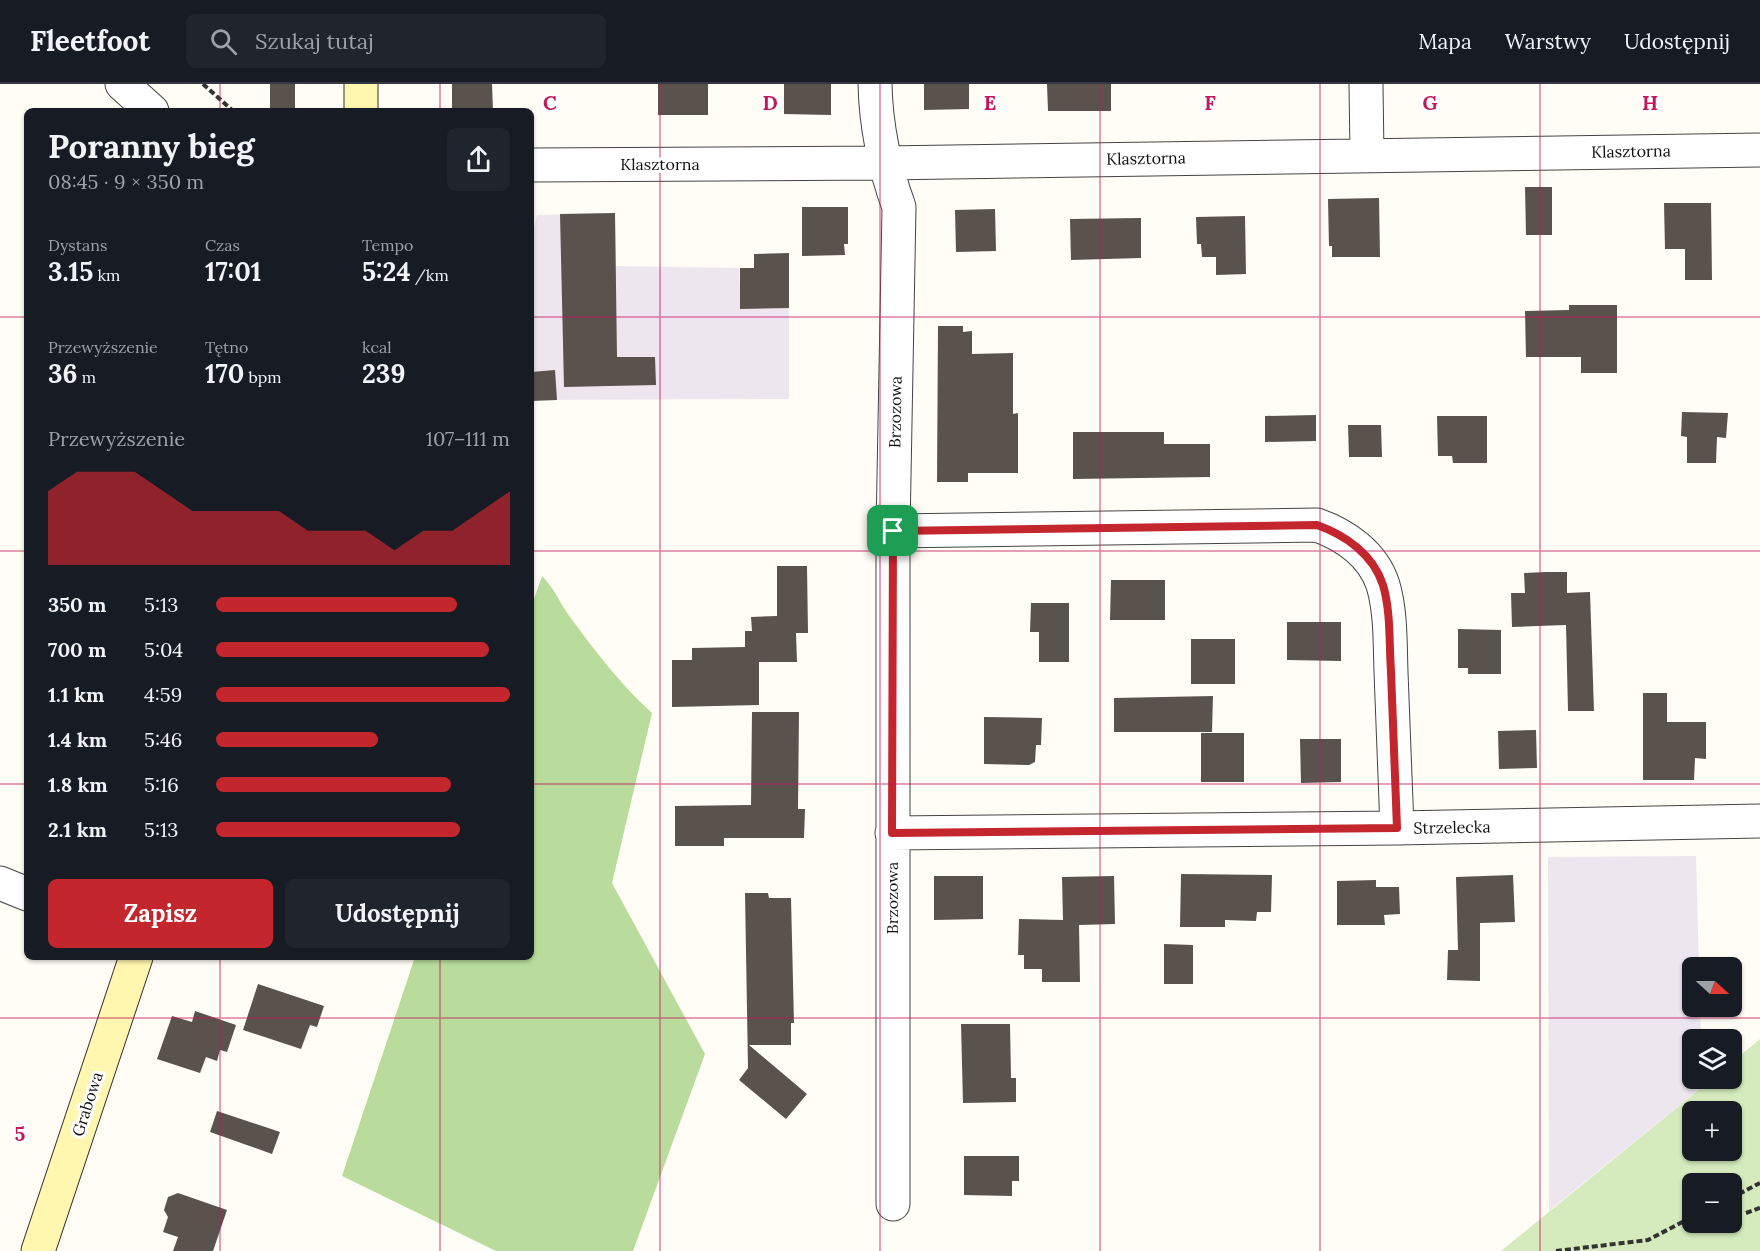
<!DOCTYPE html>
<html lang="pl">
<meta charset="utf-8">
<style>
body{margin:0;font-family:Lora,serif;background:#20242c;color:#f1f3f6;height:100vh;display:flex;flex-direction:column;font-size:22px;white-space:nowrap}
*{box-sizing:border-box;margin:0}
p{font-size:20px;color:#9ea1a6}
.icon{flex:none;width:33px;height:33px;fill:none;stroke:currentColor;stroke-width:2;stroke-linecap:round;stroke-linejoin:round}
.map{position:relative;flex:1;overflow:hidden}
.drawer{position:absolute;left:24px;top:24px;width:510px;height:852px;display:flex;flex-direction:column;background:#171b24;border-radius:9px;box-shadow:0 2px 4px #0004}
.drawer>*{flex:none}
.needle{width:39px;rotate:111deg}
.tools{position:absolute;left:1682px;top:873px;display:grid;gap:12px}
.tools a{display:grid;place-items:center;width:60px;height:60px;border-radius:9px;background:#171b24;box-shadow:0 2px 4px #0004;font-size:30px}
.pin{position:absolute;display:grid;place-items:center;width:51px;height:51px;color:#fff;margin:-26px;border-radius:12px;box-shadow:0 3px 9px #0006}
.round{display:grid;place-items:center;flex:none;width:63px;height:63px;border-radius:9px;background:#20242c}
.head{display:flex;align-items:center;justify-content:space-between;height:102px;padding:0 24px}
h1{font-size:33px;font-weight:800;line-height:45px}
.figures{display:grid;grid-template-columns:repeat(3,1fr);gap:9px;height:102px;padding:6px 24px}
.figures div{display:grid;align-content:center}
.figures b{font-size:26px;font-weight:800}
.figures small{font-size:16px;font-weight:400}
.figures p{font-size:16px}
.chart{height:168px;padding:12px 24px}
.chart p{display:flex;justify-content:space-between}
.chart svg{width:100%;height:108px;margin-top:6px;fill:#c4262e;opacity:.7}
.button{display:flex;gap:12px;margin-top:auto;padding:12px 24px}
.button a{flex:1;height:69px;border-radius:9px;background:#c4262e;color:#fff;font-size:24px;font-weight:800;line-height:69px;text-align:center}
.button a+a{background:#20242c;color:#f1f3f6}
ul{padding:0 24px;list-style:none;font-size:20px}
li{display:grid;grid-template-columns:96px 72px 1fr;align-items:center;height:45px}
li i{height:15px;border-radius:8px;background:#c4262e}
header{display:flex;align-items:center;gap:36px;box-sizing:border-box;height:84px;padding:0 30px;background:#171b24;border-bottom:2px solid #363941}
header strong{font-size:28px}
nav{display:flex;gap:33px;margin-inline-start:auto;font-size:21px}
.search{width:420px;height:54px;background:#20242c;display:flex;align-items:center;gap:15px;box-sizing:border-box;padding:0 21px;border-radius:9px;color:#9ea1a6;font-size:22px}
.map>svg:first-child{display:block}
.industrial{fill:#eee6ef}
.green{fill:#d5ebbd;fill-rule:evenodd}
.forest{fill:#b9dc9c}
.building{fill:#5a524d}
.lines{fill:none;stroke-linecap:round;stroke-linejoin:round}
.street-casing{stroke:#444;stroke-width:35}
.secondary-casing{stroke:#333;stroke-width:35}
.path{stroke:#333;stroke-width:4;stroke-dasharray:6 3;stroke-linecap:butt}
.street{stroke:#fff;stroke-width:33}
.secondary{stroke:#fff6b0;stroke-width:33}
.route-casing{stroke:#fff;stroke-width:12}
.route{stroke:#c4262e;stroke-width:8}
.grid{fill:none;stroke:#c2185b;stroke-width:1.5;stroke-opacity:0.55}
.labels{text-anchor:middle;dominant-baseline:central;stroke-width:6;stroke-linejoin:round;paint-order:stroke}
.street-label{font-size:16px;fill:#111;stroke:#fff}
.grid-label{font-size:20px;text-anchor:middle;font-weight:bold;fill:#c2185b;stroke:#fff;stroke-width:6;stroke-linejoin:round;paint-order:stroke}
</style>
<header>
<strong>Fleetfoot</strong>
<div class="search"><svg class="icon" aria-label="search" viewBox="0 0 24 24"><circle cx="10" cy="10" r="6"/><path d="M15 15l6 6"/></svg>Szukaj tutaj</div>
<nav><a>Mapa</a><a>Warstwy</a><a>Udostępnij</a></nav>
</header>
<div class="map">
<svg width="1760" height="1167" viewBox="0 0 1760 1167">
<rect width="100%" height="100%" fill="#fffdf5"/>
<path class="industrial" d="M 615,129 L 616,182 L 739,184 L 740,204 L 789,203 L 789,315 L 531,316 L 531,156 L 537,131 Z
M 1696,772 L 1699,883 L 1692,884 L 1692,922 L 1700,923 L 1701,955 L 1692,956 L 1692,994 L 1702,995 L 1702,1003 L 1549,1127 L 1548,773 Z"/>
<path class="green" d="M 1760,955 L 1760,1167 L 1501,1167 L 1712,995 L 1731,994 L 1731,979 ZM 1692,1028 L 1731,1028 L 1731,1066 L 1692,1066 ZM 1692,1100 L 1731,1100 L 1731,1138 L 1692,1138 Z"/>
<path class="forest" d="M 542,492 C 556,506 559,518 570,533 C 596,568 620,600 652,629 L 612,799 L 705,970 L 633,1167 L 496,1167 L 342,1092 L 415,873 L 531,873 L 531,524 Z"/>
<path class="building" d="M 270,0 L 295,0 L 295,27 L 270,27 Z
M 452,0 L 492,0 L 493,27 L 452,27 Z
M 658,0 L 708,0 L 708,31 L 658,31 Z
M 784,0 L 831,0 L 831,31 L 784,30 Z
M 924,0 L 969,0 L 969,25 L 924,26 Z
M 1047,0 L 1111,0 L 1111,27 L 1048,27 Z
M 1525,103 L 1552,103 L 1552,151 L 1526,151 Z
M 1379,114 L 1380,173 L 1332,173 L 1332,162 L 1329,162 L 1328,115 Z
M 1664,119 L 1711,119 L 1712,196 L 1685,196 L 1685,165 L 1665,165 Z
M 802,123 L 848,123 L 848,160 L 844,160 L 845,171 L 802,172 Z
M 995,125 L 996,167 L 956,168 L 955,126 Z
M 615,129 L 617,273 L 655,273 L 656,301 L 564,303 L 560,130 Z
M 1245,132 L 1246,190 L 1216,191 L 1216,173 L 1202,173 L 1201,160 L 1197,160 L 1196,133 Z
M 1141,134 L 1141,174 L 1071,176 L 1070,135 Z
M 789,169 L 789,224 L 740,225 L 740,184 L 754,184 L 754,170 Z
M 1569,221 L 1617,221 L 1617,289 L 1581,289 L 1581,273 L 1526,273 L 1525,227 L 1569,226 Z
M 938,242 L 963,242 L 963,248 L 972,247 L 972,270 L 1013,269 L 1013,330 L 1018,329 L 1018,389 L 968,389 L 968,398 L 937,398 Z
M 555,286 L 557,316 L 531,317 L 531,288 Z
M 1682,328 L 1728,329 L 1726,354 L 1717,353 L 1716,379 L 1687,379 L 1687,353 L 1681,352 Z
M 1316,331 L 1316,357 L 1265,358 L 1265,332 Z
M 1437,332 L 1487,332 L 1487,379 L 1453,379 L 1452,372 L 1438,372 Z
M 1348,341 L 1381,341 L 1382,373 L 1349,373 Z
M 1073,348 L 1164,348 L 1164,360 L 1210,360 L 1210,393 L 1073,395 Z
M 777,482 L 807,482 L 808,549 L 796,549 L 797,578 L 759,578 L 759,621 L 672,623 L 672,576 L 692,576 L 692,564 L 745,563 L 745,547 L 752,547 L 751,533 L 777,532 Z
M 1546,488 L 1567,488 L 1567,509 L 1590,508 L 1594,627 L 1568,627 L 1566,541 L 1512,543 L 1511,509 L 1525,509 L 1524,489 Z
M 1111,496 L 1165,496 L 1165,536 L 1110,536 Z
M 1031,519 L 1069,519 L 1069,578 L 1039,578 L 1039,548 L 1030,548 Z
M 1287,538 L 1341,538 L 1341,577 L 1287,576 Z
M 1458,545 L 1501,546 L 1501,590 L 1468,590 L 1468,584 L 1458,584 Z
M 1191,555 L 1235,555 L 1235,600 L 1191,600 Z
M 1643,609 L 1667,609 L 1667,638 L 1706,638 L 1706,675 L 1695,674 L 1694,696 L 1643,696 Z
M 1213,612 L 1212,648 L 1114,648 L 1114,614 Z
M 752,628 L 799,628 L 798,725 L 805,725 L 804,754 L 724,754 L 724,762 L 675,762 L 675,722 L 751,721 Z
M 984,633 L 1042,634 L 1041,661 L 1036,661 L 1035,678 L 1029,681 L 984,680 Z
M 1536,646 L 1537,684 L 1499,685 L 1498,647 Z
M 1201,649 L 1244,649 L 1244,698 L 1201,698 Z
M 1300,655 L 1341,655 L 1341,698 L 1301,699 Z
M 1181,790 L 1272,791 L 1271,828 L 1257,828 L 1256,837 L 1225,836 L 1225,843 L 1180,843 Z
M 1513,791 L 1515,838 L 1480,839 L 1480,897 L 1447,896 L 1448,866 L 1458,866 L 1456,793 Z
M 934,792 L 983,792 L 983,835 L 934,836 Z
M 1114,792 L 1115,840 L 1079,841 L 1080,898 L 1042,898 L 1042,885 L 1024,885 L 1024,871 L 1018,871 L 1019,835 L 1063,836 L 1062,793 Z
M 1376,796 L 1376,803 L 1399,803 L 1400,830 L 1384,831 L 1385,841 L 1337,841 L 1337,797 Z
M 745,809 L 768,809 L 769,814 L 791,814 L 794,939 L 791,939 L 791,961 L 749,961 L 807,1010 L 786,1035 L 739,996 L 748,984 Z
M 1164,860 L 1193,861 L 1193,900 L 1164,900 Z
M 258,900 L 324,922 L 317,943 L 310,941 L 301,965 L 243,946 Z
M 195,927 L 236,941 L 227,968 L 220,966 L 217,977 L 206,973 L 200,989 L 157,975 L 172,932 L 192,938 Z
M 961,940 L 1010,940 L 1011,994 L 1016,994 L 1016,1018 L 963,1019 Z
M 217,1027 L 280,1048 L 272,1070 L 210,1048 Z
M 964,1072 L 1019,1072 L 1019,1097 L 1012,1097 L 1012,1112 L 964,1111 Z
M 178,1109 L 227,1126 L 213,1167 L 173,1167 L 178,1153 L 163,1148 L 168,1133 L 164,1126 L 168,1113 Z"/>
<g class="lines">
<defs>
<path id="street" d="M 122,0 L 152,27
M 875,0 C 876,43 884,82 899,123 L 893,447 L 893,1120
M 1366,0 L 1367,71
M 531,81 L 884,79 L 1760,66
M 893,447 L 1317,441 C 1345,451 1373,470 1383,501 C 1391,528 1390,560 1391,588 C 1393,640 1395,692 1397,744
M 892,749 L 1397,744 L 1760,737
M 0,799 L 27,810"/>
<path id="secondary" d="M 361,0 L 361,27
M 38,1167 L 136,873"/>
</defs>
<use href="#street" class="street-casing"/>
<use href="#secondary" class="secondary-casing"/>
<path class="path" d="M 203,0 L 233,27
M 1731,1114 L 1760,1099
M 1746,1129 L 1760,1124
M 1556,1167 L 1648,1156 L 1692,1133"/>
<use href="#street" class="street"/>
<use href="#secondary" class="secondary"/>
</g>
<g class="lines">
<defs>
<path id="route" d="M 1317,441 C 1345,451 1373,470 1383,501 C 1391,528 1389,560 1391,588 C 1393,640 1395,692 1397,744 L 892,749 L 893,447 Z"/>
</defs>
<use href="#route" class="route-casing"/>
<use href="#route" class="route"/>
</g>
<path class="grid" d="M 220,0 L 220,27M 440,0 L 440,27M 660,0 L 660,1167M 880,0 L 880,1167M 1100,0 L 1100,1167M 1320,0 L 1320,1167M 1540,0 L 1540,1167M 0,233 L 27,233M 531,233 L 1760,233M 0,467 L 27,467M 531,467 L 1760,467M 0,700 L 27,700M 531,700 L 1760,700M 220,873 L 220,1167M 440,873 L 440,1167M 0,934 L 1760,934"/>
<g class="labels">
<g class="street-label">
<text transform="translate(1631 67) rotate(-1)">Klasztorna</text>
<text transform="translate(1146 74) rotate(-1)">Klasztorna</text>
<text x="660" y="80">Klasztorna</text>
<text transform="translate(895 328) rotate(-89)">Brzozowa</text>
<text transform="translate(1452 743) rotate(-1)">Strzelecka</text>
<text transform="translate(892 814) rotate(-90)">Brzozowa</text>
<text transform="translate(87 1020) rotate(-72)">Grabowa</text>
</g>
</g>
<g class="grid-label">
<text x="550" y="26">C</text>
<text x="770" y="26">D</text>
<text x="990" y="26">E</text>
<text x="1210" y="26">F</text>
<text x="1430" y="26">G</text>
<text x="1650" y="26">H</text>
<text x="20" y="1057">5</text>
</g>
</svg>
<div class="tools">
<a><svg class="needle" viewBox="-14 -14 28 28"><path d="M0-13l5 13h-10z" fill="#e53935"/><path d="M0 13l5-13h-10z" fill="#9ea1a6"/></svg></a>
<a><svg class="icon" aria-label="layers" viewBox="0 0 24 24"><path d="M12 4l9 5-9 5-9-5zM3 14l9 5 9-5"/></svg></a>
<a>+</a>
<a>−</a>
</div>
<div class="pin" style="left:893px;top:447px;background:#1e9e55"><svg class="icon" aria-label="arrive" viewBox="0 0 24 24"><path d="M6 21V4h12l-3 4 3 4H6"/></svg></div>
<section class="drawer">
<div class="head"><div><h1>Poranny bieg</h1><p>08:45 · 9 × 350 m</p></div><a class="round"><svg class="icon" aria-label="share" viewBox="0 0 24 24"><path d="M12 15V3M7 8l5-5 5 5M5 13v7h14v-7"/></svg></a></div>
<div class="figures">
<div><p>Dystans</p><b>3.15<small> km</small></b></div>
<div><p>Czas</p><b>17:01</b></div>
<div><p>Tempo</p><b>5:24<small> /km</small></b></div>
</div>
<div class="figures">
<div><p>Przewyższenie</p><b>36<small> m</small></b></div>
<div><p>Tętno</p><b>170<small> bpm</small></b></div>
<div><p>kcal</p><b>239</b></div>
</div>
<div class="chart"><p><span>Przewyższenie</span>107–111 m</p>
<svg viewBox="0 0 160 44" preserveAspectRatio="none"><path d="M0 44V14L10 6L20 6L30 6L40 14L50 22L60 22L70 22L80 22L90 30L100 30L110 30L120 38L130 30L140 30L150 22L160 14V44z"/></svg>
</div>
<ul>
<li><b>350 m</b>5:13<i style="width:82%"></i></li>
<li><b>700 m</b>5:04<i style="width:93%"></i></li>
<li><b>1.1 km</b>4:59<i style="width:100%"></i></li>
<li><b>1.4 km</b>5:46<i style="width:55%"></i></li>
<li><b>1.8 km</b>5:16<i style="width:80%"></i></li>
<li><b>2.1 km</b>5:13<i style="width:83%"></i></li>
</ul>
<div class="button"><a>Zapisz</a><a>Udostępnij</a></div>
</section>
</div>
